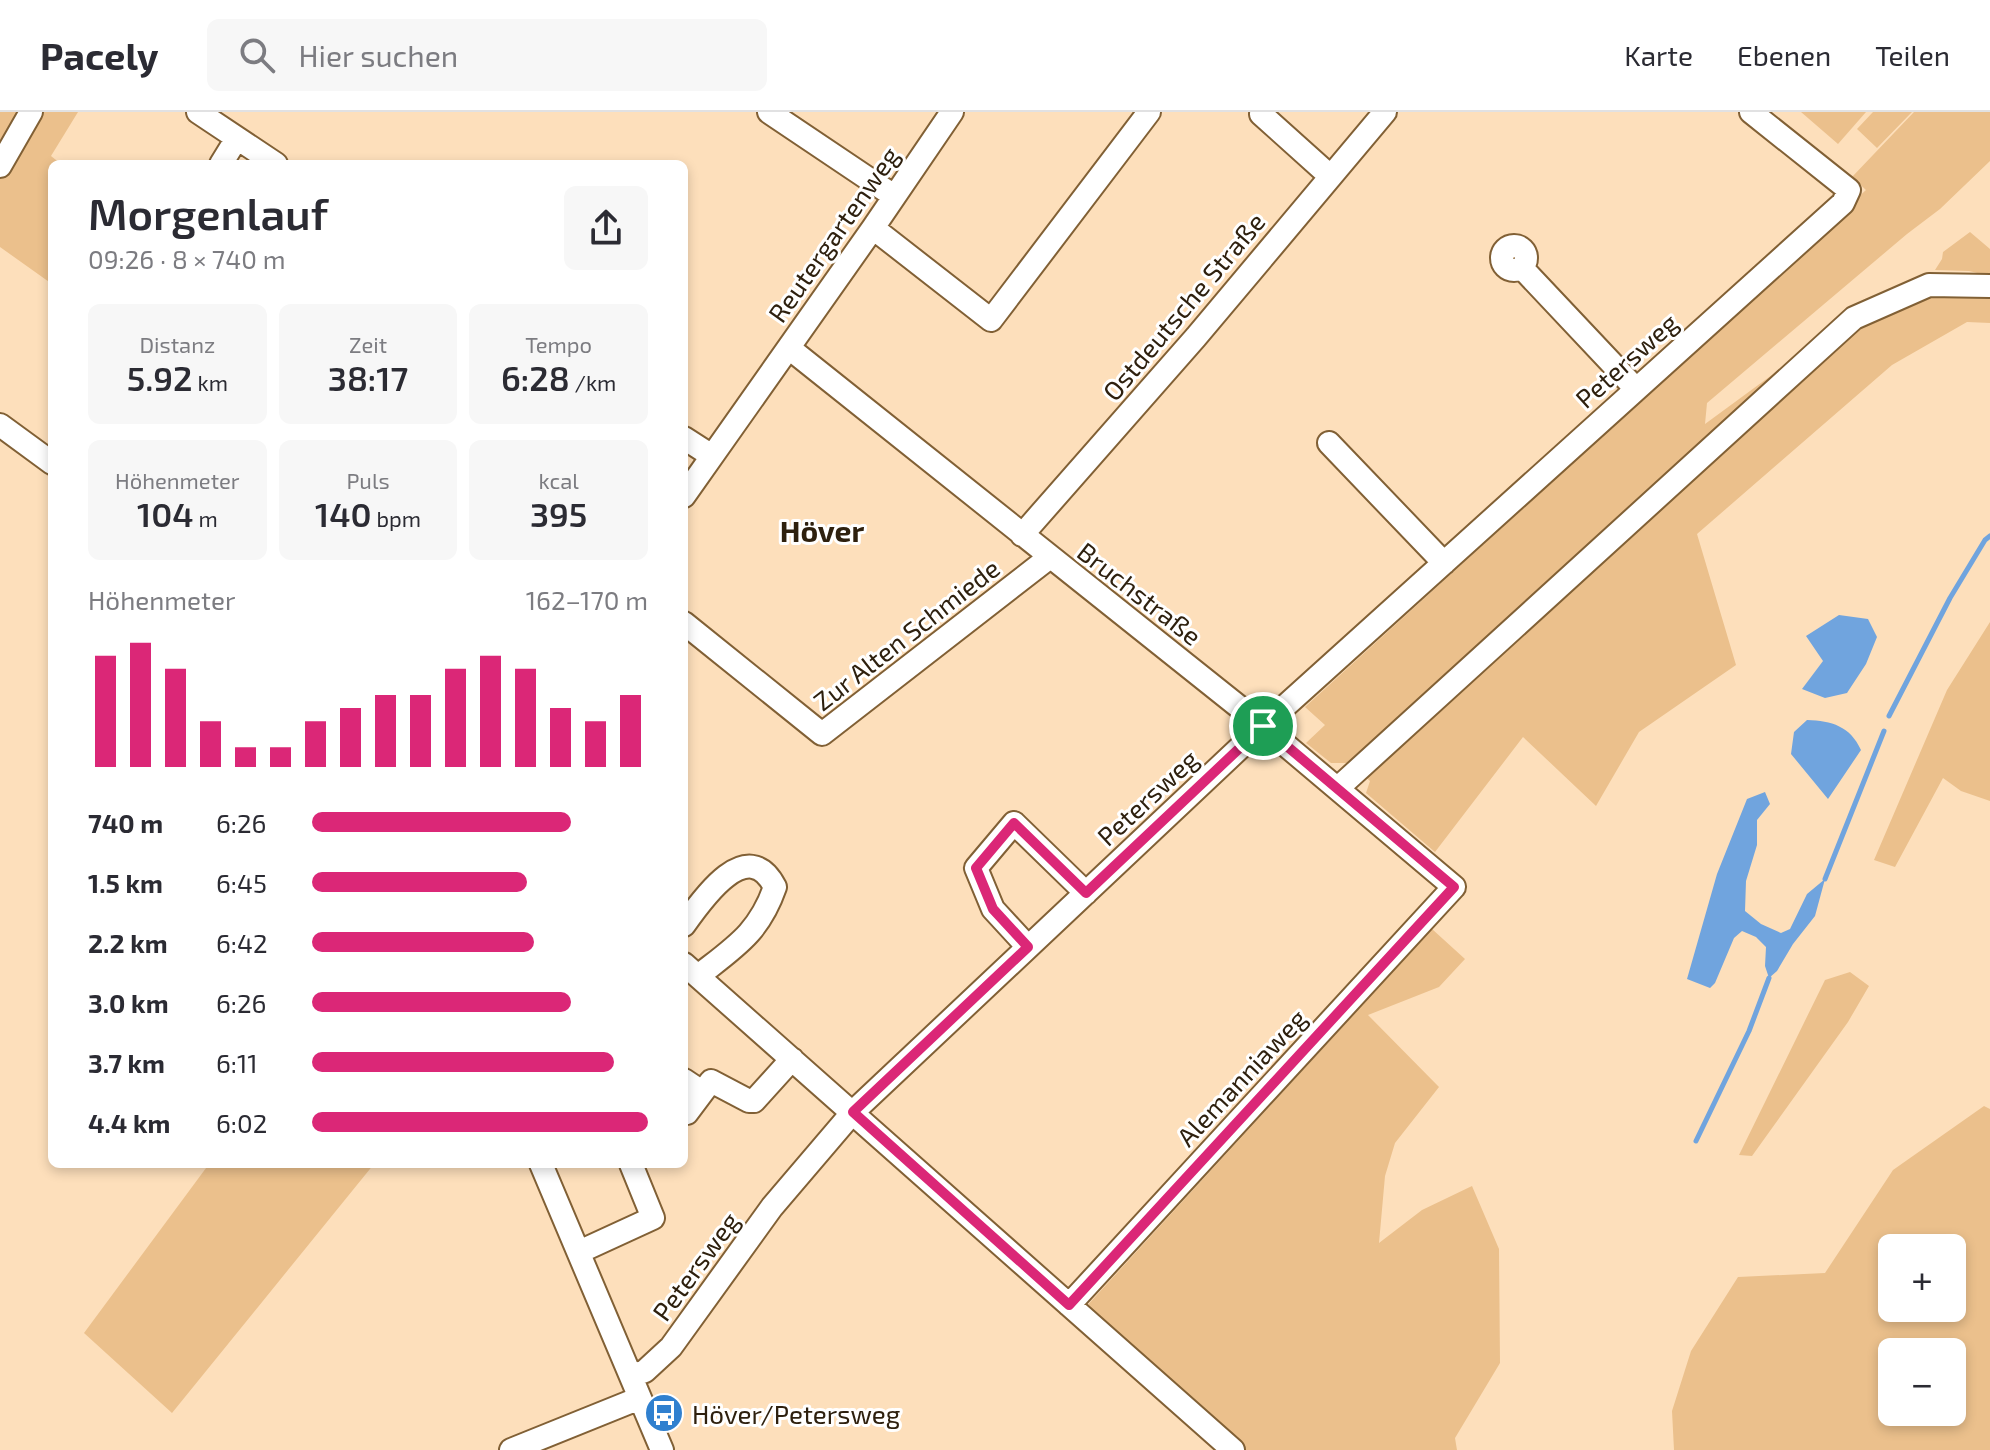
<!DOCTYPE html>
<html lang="de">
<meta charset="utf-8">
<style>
body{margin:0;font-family:"Exo 2",sans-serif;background:#f7f7f7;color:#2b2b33;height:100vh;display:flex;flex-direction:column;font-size:30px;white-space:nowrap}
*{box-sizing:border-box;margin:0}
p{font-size:26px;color:#7c7c81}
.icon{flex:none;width:44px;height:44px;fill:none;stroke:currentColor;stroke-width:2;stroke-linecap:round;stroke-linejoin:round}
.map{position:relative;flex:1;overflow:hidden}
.sheet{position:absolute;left:48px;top:48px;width:640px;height:1008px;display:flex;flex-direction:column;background:#fff;border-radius:12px;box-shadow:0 4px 12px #0003}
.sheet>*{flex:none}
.buttons{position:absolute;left:1878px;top:1122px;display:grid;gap:16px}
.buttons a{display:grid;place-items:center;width:88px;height:88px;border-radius:12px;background:#fff;box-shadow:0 4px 12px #0003;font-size:40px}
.pin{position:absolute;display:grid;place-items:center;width:68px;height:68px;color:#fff;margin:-34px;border:4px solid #fff;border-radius:50%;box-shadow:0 2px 8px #0007}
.round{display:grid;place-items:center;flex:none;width:84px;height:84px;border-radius:12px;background:#f7f7f7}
.head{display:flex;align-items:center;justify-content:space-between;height:136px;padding:0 40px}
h1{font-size:44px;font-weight:600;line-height:60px}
.figures{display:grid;grid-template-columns:repeat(3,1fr);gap:12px;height:136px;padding:8px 40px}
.figures div{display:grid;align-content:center;border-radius:12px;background:#f7f7f7;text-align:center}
.figures b{font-size:34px;font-weight:600}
.figures small{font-size:22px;font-weight:400}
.figures p{font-size:22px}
.chart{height:224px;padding:16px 40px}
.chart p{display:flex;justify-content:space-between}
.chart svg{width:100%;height:144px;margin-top:8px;stroke:#db2777;stroke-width:6}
ul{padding:0 40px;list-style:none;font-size:26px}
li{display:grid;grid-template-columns:128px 96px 1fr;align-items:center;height:60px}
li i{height:20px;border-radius:10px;background:#db2777}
header{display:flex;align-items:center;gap:48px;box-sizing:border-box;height:112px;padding:0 40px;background:#fff;border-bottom:2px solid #e1e1e2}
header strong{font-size:38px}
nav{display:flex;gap:44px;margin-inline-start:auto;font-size:28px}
.search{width:560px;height:72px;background:#f7f7f7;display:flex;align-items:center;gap:20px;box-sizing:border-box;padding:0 28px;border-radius:12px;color:#7c7c81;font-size:30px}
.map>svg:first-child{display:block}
.green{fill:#ebc08c;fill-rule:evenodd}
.water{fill:#70a4de}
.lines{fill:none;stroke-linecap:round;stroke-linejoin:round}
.stream{stroke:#70a4de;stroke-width:5}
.minor-casing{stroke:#816035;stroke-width:26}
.minor{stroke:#fff;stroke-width:22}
.route-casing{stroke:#fff;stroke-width:16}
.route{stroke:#db2777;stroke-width:10}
.labels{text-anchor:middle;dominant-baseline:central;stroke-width:6;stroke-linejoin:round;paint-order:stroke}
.street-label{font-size:26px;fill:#2e200e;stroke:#fff}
.poi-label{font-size:26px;fill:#2e200e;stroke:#fff;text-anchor:start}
.quarter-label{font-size:30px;font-weight:bold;fill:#2e200e;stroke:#fff}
</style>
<header>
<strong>Pacely</strong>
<div class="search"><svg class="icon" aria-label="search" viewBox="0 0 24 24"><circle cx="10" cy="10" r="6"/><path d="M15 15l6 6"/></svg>Hier suchen</div>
<nav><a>Karte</a><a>Ebenen</a><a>Teilen</a></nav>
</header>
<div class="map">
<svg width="1990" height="1338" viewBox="0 0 1990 1338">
<rect width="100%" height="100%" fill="#fddfbb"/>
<path class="green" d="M 0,0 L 78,0 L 51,44 L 61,52 L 52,52 L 52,172 L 0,135 Z
M 1801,0 L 1866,0 L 1838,32 Z
M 1873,0 L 1912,0 L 1877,36 L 1857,17 Z
M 1914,0 L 1990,0 L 1990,49 L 1940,97 L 1907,122 L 1707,291 L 1705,312 L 1802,241 L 1818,232 L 1907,169 L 1931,177 L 1990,185 L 1990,211 L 1967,210 L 1892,253 L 1697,422 L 1736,553 L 1639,620 L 1596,694 L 1523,625 L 1435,740 L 1366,681 L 1370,669 L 1350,651 L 1331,651 L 1306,631 L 1325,613 L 1305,595 L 1552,370 L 1866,78 L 1852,65 Z
M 1970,120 L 1990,137 L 1990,164 L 1969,159 L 1935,158 L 1942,147 L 1943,140 Z
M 1990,510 L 1990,689 L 1961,679 L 1943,666 L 1895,755 L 1874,748 L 1947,578 Z
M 1432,817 L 1465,847 L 1439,875 L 1368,903 L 1439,975 L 1395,1031 L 1385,1064 L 1379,1131 L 1422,1098 L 1472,1074 L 1499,1137 L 1500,1251 L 1455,1326 L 1457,1338 L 1241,1338 L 1084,1197 Z
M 1850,860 L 1869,874 L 1848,910 L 1752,1044 L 1739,1043 L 1825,868 Z
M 1984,994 L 1990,997 L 1990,1338 L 1674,1338 L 1672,1299 L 1691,1239 L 1738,1165 L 1825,1161 L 1893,1058 ZM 1892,1136 L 1952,1136 L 1952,1196 L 1892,1196 ZM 1892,1240 L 1952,1240 L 1952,1300 L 1892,1300 Z
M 209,1052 L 374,1052 L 172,1301 L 84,1221 Z"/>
<path class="water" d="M 1839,503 L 1868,507 L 1877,525 L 1866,552 L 1847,581 L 1825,586 L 1802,577 L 1823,549 L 1806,524 Z
M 1807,608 C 1832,609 1850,614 1861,638 L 1828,687 L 1791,642 L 1794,620 Z
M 1765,680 L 1770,692 L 1757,708 L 1757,733 L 1746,769 L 1745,799 L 1761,812 L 1781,821 L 1790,817 L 1807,782 L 1825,767 L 1815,804 L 1793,832 L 1777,859 L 1769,866 L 1765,854 L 1766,835 L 1756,825 L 1742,819 L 1734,826 L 1715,871 L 1710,876 L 1687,867 L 1717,762 L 1747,687 Z"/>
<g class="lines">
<path class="stream" d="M 1889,604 L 1950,486 L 1985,428 L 1990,424
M 1825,767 L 1884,619
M 1696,1029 L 1749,919 L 1769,866"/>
<defs>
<path id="minor" d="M 198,0 L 276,52
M 769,0 L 894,84
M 1261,2 L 1330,64
M 221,52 L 237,26
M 0,54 L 31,0
M 873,116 L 991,208 L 1149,0
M1502 146a12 12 0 1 1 24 0a12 12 0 1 1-24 0Z
M 1522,156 L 1636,277
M 789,236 L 1263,614 L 1454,775 L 1069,1193
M 0,313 L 52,351
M 684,326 L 712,344
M 1329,331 L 1444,451
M 684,384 L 873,116 L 952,0
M 1022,423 L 1196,225 L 1385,0
M 684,511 L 822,622 L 1050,445
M 1338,676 L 1854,206 L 1929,173 L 1990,174
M 684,813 C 703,786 748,722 775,775 C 759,821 735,835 698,864
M 1028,835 L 993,797 L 976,756 L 1014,711 L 1086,781
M 684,852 L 1233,1338
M 684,968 L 702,980
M 687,1001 L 711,969 L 749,989 L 754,989 L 792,947
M 541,1052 L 662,1338
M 579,1140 L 653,1106 L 631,1052
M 632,1264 L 645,1259 L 671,1235 L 772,1095 L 853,1000 L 1263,614 L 1843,91 L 1849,78 L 1751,0
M 511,1338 L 640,1286"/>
</defs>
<use href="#minor" class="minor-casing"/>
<use href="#minor" class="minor"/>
</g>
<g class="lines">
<defs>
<path id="route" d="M 1263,614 L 1454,775 L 1069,1193 L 853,1000 L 1028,835 L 993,797 L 976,756 L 1014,711 L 1086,781 Z"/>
</defs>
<use href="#route" class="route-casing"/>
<use href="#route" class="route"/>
</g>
<defs>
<symbol id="bus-disc" viewBox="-11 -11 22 22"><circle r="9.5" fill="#3080cf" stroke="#fff"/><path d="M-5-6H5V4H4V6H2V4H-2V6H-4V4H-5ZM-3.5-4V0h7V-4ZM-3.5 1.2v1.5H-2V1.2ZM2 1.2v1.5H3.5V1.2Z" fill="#fff"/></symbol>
</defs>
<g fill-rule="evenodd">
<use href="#bus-disc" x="642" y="1279" width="44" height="44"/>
</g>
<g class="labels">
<g class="street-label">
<text transform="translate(833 122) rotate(-55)">Reutergartenweg</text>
<text transform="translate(1183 194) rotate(-50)">Ostdeutsche Straße</text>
<text transform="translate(1626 248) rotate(-42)">Petersweg</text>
<text transform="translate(1140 481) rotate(38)">Bruchstraße</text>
<text transform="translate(906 522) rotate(-38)">Zur Alten Schmiede</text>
<text transform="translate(1147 685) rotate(-43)">Petersweg</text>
<text transform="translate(1241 965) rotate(-47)">Alemanniaweg</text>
<text transform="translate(695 1154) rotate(-54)">Petersweg</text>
</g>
<g class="poi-label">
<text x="692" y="1301">Höver/Petersweg</text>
</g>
<g class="quarter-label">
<text x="822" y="418">Höver</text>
</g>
</g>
</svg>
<div class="buttons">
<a>+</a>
<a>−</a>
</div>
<div class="pin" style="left:1263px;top:614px;background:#1e9e55"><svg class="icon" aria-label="arrive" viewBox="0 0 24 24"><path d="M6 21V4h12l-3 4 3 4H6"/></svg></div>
<section class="sheet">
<div class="head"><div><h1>Morgenlauf</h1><p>09:26 · 8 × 740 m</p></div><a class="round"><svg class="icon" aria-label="share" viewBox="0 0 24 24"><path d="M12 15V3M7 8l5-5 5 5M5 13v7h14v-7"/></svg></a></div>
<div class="figures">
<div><p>Distanz</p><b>5.92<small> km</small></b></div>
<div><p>Zeit</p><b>38:17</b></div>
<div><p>Tempo</p><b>6:28<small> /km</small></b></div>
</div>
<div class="figures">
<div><p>Höhenmeter</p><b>104<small> m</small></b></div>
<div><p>Puls</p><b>140<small> bpm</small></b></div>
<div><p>kcal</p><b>395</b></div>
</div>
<div class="chart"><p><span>Höhenmeter</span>162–170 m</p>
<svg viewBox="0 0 160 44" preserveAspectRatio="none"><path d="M5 44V10M15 44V6M25 44V14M35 44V30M45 44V38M55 44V38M65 44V30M75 44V26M85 44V22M95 44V22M105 44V14M115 44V10M125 44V14M135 44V26M145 44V30M155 44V22"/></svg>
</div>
<ul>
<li><b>740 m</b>6:26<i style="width:77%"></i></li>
<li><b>1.5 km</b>6:45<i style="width:64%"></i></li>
<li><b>2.2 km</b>6:42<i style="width:66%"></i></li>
<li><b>3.0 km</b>6:26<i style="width:77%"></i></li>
<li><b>3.7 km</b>6:11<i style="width:90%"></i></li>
<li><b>4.4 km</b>6:02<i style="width:100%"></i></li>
</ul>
</section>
</div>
